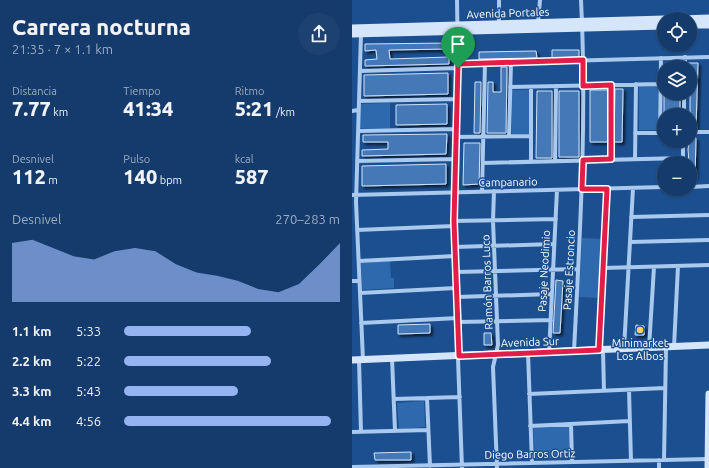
<!DOCTYPE html>
<html lang="es">
<meta charset="utf-8">
<style>
body{margin:0;font-family:Ubuntu,sans-serif;background:#1d4271;color:#f1f3f6;height:100vh;display:flex;flex-direction:column;font-size:15px;white-space:nowrap}
*{box-sizing:border-box;margin:0}
p{font-size:13px;color:#9dadc1}
.icon{flex:none;width:22px;height:22px;fill:none;stroke:currentColor;stroke-width:2;stroke-linecap:round;stroke-linejoin:round}
.map{position:relative;flex:1;overflow:hidden}
.side{display:flex;flex-direction:column;background:#143b6b;width:352px}
.side>*{flex:none}
.controls{position:absolute;left:305px;top:12px;display:grid;gap:8px}
.controls a{display:grid;place-items:center;width:40px;height:40px;border-radius:50%;background:#143b6b;box-shadow:0 1px 3px #0004,0 0 0 1px #33557e;font-size:20px}
.pin{position:absolute;display:grid;place-items:center;width:34px;height:34px;color:#fff;margin:-41px -17px;border-radius:50% 50% 50% 0;rotate:-45deg;box-shadow:0 0 4px #0007}
.pin .icon{rotate:45deg}
.round{display:grid;place-items:center;flex:none;width:42px;height:42px;border-radius:21px;background:#1d4271}
.summary{display:flex;align-items:center;justify-content:space-between;height:68px;padding:0 12px}
h1{font-size:22px;font-weight:800;line-height:30px}
.metrics{display:grid;grid-template-columns:repeat(3,1fr);gap:6px;height:68px;padding:4px 12px}
.metrics div{display:grid;align-content:center}
.metrics b{font-size:20px;font-weight:800}
.metrics small{font-size:11px;font-weight:400}
.metrics p{font-size:11px}
.chart{height:112px;padding:8px 12px}
.chart p{display:flex;justify-content:space-between}
.chart svg{width:100%;height:72px;margin-top:4px;fill:#95b2f1;opacity:.7}
ul{padding:0 12px;list-style:none;font-size:13px}
li{display:grid;grid-template-columns:64px 48px 1fr;align-items:center;height:30px}
li i{height:10px;border-radius:5px;background:#95b2f1}
main{display:flex;flex:1;min-height:0}
.map>svg:first-child{display:block}
.green{fill:#2e69ad}
.building{fill:#4478b7;stroke:#cfe3fa;filter:url(#shadow)}
.lines{fill:none;stroke-linecap:round;stroke-linejoin:round}
.street{stroke:#a9c9ee;stroke-width:4}
.secondary{stroke:#d6e6fa;stroke-width:7}
.route-casing{stroke:#fff;stroke-width:8}
.route{stroke:#e11d48;stroke-width:5}
.poi-dot{fill:#ffd166;stroke:#1b4f8f;stroke-width:1.5}
.labels{text-anchor:middle;dominant-baseline:central;stroke-width:3;stroke-linejoin:round;paint-order:stroke}
.street-label{font-size:11px;fill:#fff;stroke:#1b4f8f}
.poi-label{font-size:11px;fill:#fff;stroke:#1b4f8f}
</style>
<main>
<section class="side">
<div class="summary"><div><h1>Carrera nocturna</h1><p>21:35 · 7 × 1.1 km</p></div><a class="round"><svg class="icon" aria-label="share" viewBox="0 0 24 24"><path d="M12 15V3M7 8l5-5 5 5M5 13v7h14v-7"/></svg></a></div>
<div class="metrics">
<div><p>Distancia</p><b>7.77<small> km</small></b></div>
<div><p>Tiempo</p><b>41:34</b></div>
<div><p>Ritmo</p><b>5:21<small> /km</small></b></div>
</div>
<div class="metrics">
<div><p>Desnivel</p><b>112<small> m</small></b></div>
<div><p>Pulso</p><b>140<small> bpm</small></b></div>
<div><p>kcal</p><b>587</b></div>
</div>
<div class="chart"><p><span>Desnivel</span>270–283 m</p>
<svg viewBox="0 0 160 44" preserveAspectRatio="none"><path d="M0 44V8L10 6L20 11L30 16L40 18L50 13L60 11L70 13L80 21L90 26L100 28L110 31L120 36L130 38L140 33L150 21L160 8V44z"/></svg>
</div>
<ul>
<li><b>1.1 km</b>5:33<i style="width:59%"></i></li>
<li><b>2.2 km</b>5:22<i style="width:68%"></i></li>
<li><b>3.3 km</b>5:43<i style="width:53%"></i></li>
<li><b>4.4 km</b>4:56<i style="width:96%"></i></li>
</ul>
</section>
<div class="map">
<svg width="357" height="468" viewBox="0 0 357 468">
<defs>
<filter id="shadow"><feDropShadow dx="2.5" dy="2.5" stdDeviation="1" flood-color="#0009"/></filter>
</defs>
<rect width="100%" height="100%" fill="#1b4f8f"/>
<path class="green" d="M 287,86 L 306,86 L 306,130 L 287,130 Z
M 160,90 L 177,90 L 177,134 L 160,134 Z
M 38,103 L 38,128 L 8,128 L 8,104 Z
M 230,238 L 250,239 L 247,298 L 227,297 Z
M 38,261 L 39,278 L 42,278 L 42,288 L 10,290 L 9,263 Z
M 72,401 L 73,427 L 47,429 L 45,403 Z
M 218,425 L 220,458 L 183,459 L 181,426 Z"/>
<path class="building" d="M 97,43 L 97,49 L 37,50 L 38,59 L 97,57 L 97,64 L 13,66 L 13,60 L 25,59 L 24,50 L 13,51 L 13,44 Z
M 200,50 L 227,50 L 227,57 L 200,58 Z
M 184,51 L 185,58 L 127,59 L 127,52 Z
M 336,63 L 346,63 L 344,128 L 338,128 L 338,67 L 336,67 Z
M 149,67 L 155,67 L 154,133 L 135,133 L 136,82 L 141,82 L 141,92 L 149,92 Z
M 96,73 L 96,94 L 12,96 L 12,75 Z
M 123,82 L 129,82 L 128,133 L 122,133 Z
M 263,89 L 271,89 L 270,142 L 262,142 Z
M 238,90 L 256,90 L 256,142 L 238,142 Z
M 185,91 L 200,91 L 200,158 L 184,158 Z
M 207,91 L 227,91 L 227,157 L 207,157 Z
M 312,93 L 328,93 L 328,115 L 312,115 Z
M 95,104 L 95,124 L 44,125 L 44,105 Z
M 95,134 L 94,154 L 10,156 L 10,150 L 36,149 L 36,142 L 11,142 L 11,135 Z
M 338,138 L 344,138 L 343,178 L 338,178 L 336,149 Z
M 112,143 L 128,143 L 127,184 L 111,185 Z
M 94,164 L 94,184 L 10,186 L 10,166 Z
M 204,280 L 211,281 L 208,333 L 201,333 Z
M 78,324 L 78,333 L 46,334 L 46,325 Z
M 284,325 L 292,326 L 292,335 L 283,335 Z
M 132,333 L 139,333 L 140,345 L 132,345 Z
M 59,452 L 59,460 L 23,460 L 22,453 Z"/>
<g class="lines">
<path class="street" d="M 105,0 L 106,64 L 101,221 L 110,468
M 147,0 L 147,24
M 186,24 L 188,0
M 9,34 L 4,202 L 11,360
M 106,64 L 357,57
M 333,67 L 333,57
M 8,71 L 106,68
M 259,85 L 259,159
M 158,87 L 309,84
M 7,101 L 105,99
M 0,111 L 6,110
M 332,115 L 332,93
M 6,131 L 104,129
M 338,132 L 357,132
M 283,133 L 312,133
M 308,133 L 309,58
M 157,136 L 159,62
M 104,137 L 179,136
M 283,159 L 284,84
M 5,161 L 103,159
M 179,161 L 179,87
M 203,161 L 204,86
M 131,163 L 331,158
M 331,163 L 331,141
M 338,187 L 357,186
M 142,191 L 141,221 L 146,345 L 141,367 L 145,468
M 130,192 L 133,63
M 0,195 L 312,187
M 279,217 L 357,215
M 101,221 L 204,219
M 5,230 L 102,226
M 278,242 L 357,240
M 103,247 L 202,244
M 7,261 L 103,256
M 251,268 L 357,265
M 104,272 L 226,269
M 0,281 L 7,281
M 8,293 L 104,288
M 105,297 L 200,294
M 106,322 L 199,320
M 9,323 L 106,318
M 322,347 L 326,266
M 297,348 L 302,267
M 272,349 L 281,188
M 247,350 L 255,189
M 251,350 L 252,391
M 222,351 C 228,234 235,117 229,0
M 176,353 L 180,463
M 197,353 L 205,190
M 40,358 L 43,431
M 7,360 L 9,432
M 277,390 L 279,461
M 177,394 L 313,388
M 75,398 L 78,466
M 42,399 L 108,397
M 219,424 L 220,462
M 178,426 L 278,421
M 0,432 L 76,430
M 307,460 L 307,468
M 312,460 L 314,348
M 0,467 L 356,459"/>
<path class="secondary" d="M 329,19 L 357,18
M 338,25 L 357,25
M 0,28 L 312,19
M 0,34 L 312,26
M 0,360 L 357,345
M 356,468 L 357,394"/>
</g>
<g class="lines">
<defs>
<path id="route" d="M 231,60 L 231,86 L 259,85 L 259,159 L 231,160 L 230,189 L 255,189 L 247,350 L 107,356 L 102,221 L 106,64 Z"/>
</defs>
<use href="#route" class="route-casing"/>
<use href="#route" class="route"/>
</g>
<circle class="poi-dot" cx="288" cy="330" r="4"/>
<g class="labels">
<g class="street-label">
<text transform="translate(156 13) rotate(-2)">Avenida Portales</text>
<text transform="translate(156 182) rotate(-1)">Campanario</text>
<text transform="translate(217 270) rotate(-87)">Pasaje Estroncio</text>
<text transform="translate(192 271) rotate(-87)">Pasaje Neodimio</text>
<text transform="translate(135 282) rotate(-92)">Ramón Barros Luco</text>
<text transform="translate(178 342) rotate(-2)">Avenida Sur</text>
<text transform="translate(178 454) rotate(-1)">Diego Barros Ortiz</text>
</g>
<g class="poi-label">
<text x="288" y="343">Minimarket<tspan x="288" dy="13">Los Albos</tspan></text>
</g>
</g>
</svg>
<div class="controls">
<a><svg class="icon" aria-label="locate" viewBox="0 0 24 24"><circle cx="12" cy="12" r="6"/><path d="M12 2v4M12 18v4M2 12h4M18 12h4"/></svg></a>
<a><svg class="icon" aria-label="layers" viewBox="0 0 24 24"><path d="M12 4l9 5-9 5-9-5zM3 14l9 5 9-5"/></svg></a>
<a>+</a>
<a>−</a>
</div>
<div class="pin" style="left:106px;top:68px;background:#1e9e55"><svg class="icon" aria-label="arrive" viewBox="0 0 24 24"><path d="M6 21V4h12l-3 4 3 4H6"/></svg></div>
</div>
</main>
